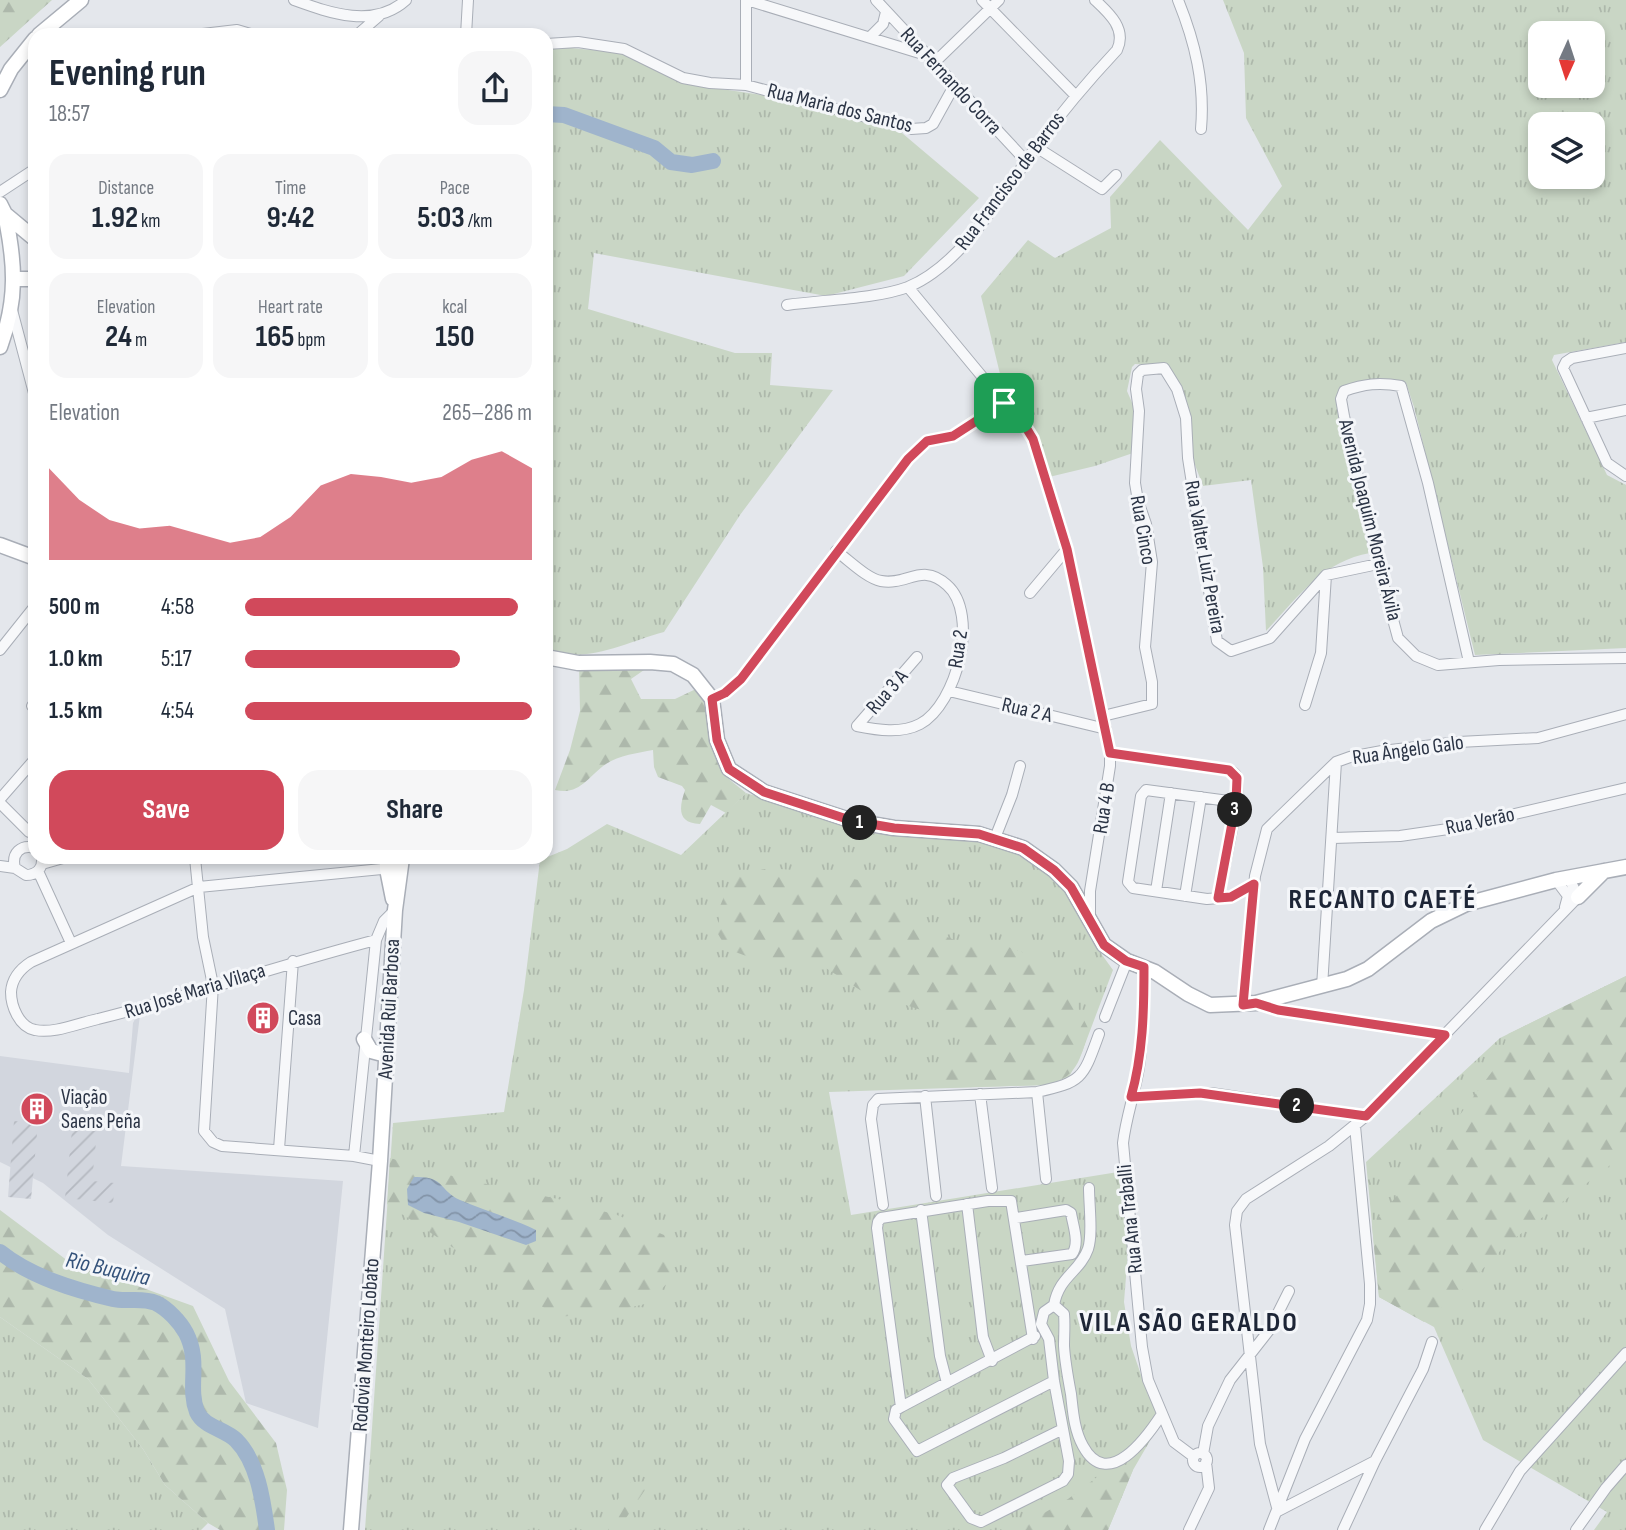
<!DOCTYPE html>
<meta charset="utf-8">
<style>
body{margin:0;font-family:"Sofia Sans Condensed",sans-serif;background:#f6f6f7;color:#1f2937;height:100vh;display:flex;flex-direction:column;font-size:26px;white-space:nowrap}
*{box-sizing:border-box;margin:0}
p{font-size:23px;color:#747a83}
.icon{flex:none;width:38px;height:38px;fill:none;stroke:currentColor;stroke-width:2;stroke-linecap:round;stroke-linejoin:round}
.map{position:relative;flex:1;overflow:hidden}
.details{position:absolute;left:28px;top:28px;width:525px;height:836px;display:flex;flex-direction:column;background:#fff;border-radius:21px;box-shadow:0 4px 10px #0003}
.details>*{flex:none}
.needle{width:46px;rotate:183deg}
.tools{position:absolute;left:1528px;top:21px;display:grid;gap:14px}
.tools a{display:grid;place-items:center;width:77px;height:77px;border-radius:14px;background:#fff;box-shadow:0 4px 10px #0003;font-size:35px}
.pin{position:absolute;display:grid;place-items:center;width:60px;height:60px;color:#fff;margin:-30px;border-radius:14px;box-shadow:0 4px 10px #0006}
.km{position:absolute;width:35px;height:35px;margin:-18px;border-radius:50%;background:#222;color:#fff;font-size:19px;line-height:35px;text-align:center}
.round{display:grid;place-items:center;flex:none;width:74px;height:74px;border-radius:21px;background:#f6f6f7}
.summary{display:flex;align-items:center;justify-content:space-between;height:119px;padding:0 21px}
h1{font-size:38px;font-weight:700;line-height:52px}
.metrics{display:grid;grid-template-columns:repeat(3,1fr);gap:10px;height:119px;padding:7px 21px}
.metrics div{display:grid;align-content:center;border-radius:18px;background:#f6f6f7;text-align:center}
.metrics b{font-size:30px;font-weight:700}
.metrics small{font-size:19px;font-weight:400}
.metrics p{font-size:19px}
.chart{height:196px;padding:14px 21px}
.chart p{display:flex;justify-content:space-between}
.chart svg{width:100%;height:126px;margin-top:7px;fill:#d1495b;opacity:.7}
.primary-button{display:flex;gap:14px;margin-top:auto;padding:14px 21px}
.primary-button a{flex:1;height:80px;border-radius:21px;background:#d1495b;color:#fff;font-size:28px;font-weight:700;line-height:80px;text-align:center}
.primary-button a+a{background:#f6f6f7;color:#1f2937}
ul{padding:0 21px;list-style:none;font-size:23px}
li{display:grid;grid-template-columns:112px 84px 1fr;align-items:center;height:52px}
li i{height:18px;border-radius:9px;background:#d1495b}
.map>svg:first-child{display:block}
.built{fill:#d2d6de}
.industrial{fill:url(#industrial-furrows)}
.grass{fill:url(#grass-tufts);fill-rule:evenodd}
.forest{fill:url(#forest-firs)}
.water{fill:url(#water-waves)}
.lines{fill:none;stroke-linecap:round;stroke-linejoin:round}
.river{stroke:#9fb4cc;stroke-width:16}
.street-casing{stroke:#a9aeb7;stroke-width:12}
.secondary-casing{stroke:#a9aeb7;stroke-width:17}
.street{stroke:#f7f8fa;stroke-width:10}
.secondary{stroke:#fff;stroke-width:14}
.route-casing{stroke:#fff;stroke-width:14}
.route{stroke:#d1495b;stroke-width:9}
.labels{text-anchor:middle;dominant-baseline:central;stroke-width:6;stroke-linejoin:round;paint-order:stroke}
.street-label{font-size:21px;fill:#2b3445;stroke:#f4f6f9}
.poi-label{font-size:21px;fill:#2b3445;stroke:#f4f6f9;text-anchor:start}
.water-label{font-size:23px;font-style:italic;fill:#34527a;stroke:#f4f6f9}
.district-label{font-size:28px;font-weight:bold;letter-spacing:2px;fill:#1d2536;stroke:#f4f6f9}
</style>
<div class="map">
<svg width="1626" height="1530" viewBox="0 0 1626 1530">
<defs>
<pattern id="industrial-furrows" width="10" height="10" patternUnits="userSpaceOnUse" patternTransform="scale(1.75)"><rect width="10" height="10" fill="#d2d6de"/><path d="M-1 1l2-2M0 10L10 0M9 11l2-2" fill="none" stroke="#b4b8c0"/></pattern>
<pattern id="grass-tufts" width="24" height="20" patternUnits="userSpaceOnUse" patternTransform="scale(1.75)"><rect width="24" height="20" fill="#c9d6c5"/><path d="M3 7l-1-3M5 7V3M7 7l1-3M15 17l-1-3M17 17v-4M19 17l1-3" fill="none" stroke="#adb8ab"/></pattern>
<pattern id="forest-firs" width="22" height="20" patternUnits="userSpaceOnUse" patternTransform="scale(1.75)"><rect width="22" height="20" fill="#c9d6c5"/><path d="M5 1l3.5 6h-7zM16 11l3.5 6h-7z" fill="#adb8ab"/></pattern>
<pattern id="water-waves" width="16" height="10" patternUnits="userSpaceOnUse" patternTransform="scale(1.75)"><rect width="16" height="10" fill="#9fb4cc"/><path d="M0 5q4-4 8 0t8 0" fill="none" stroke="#8293a7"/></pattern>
</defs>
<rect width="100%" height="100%" fill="#e4e7ec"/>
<path class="built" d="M 141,1007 L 121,1166 L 343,1181 L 318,1428 L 246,1403 L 225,1309 L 108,1235 L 43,1183 L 0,1162 L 0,1056 L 129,1073 L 133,1023 Z"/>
<path class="industrial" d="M 14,1121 L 38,1123 L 31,1199 L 8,1197 Z
M 73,1121 L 98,1123 L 92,1181 L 115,1183 L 113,1203 L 65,1198 Z"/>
<path class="grass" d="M 1223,0 L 1626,0 L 1626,342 L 1554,355 L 1552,360 L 1607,475 L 1626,485 L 1626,648 L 1475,655 L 1414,407 L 1406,383 C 1382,375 1364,379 1341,388 L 1337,400 L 1370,553 C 1323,561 1297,598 1266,631 L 1263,567 L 1251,480 L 1203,486 L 1192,457 L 1191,416 L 1180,387 L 1167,366 L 1135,364 L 1132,367 L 1127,391 L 1136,412 L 1133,453 L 1095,466 L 1049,477 L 1022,413 L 1001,378 L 981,296 L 1028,240 L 1055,258 L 1111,228 L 1110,197 L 1160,140 L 1248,230 L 1282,186 L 1246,118 L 1244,53 ZM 1540,33 L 1592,33 L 1592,86 L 1540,86 ZM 1540,124 L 1592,124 L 1592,177 L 1540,177 Z
M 550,46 L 624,53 L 654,65 L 680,83 L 783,98 L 886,127 L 902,133 L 979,198 L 904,276 L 826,296 L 594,253 L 588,309 L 735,353 L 772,353 L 770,385 L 833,390 L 740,515 L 664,632 C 634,640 605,655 573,655 C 564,655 554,651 546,648 L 546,48 Z
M 746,793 L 876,833 L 942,835 L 990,839 L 1040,864 L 1064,889 L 1092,941 L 1113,970 L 1082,1052 L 1069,1077 L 1044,1085 L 829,1092 L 851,1215 L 1118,1172 L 1129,1239 L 1124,1302 L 1131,1346 L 1148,1395 L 1162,1420 L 1133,1470 L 1108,1530 L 365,1530 L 393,1123 L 504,1112 L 524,990 L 540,860 L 567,849 L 607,824 L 681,855 Z
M 1626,976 L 1626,1530 L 1594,1530 L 1607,1512 L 1483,1440 L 1434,1327 L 1379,1297 L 1366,1162 L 1500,1038 Z
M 0,1317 L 88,1379 L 143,1449 L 165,1485 L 208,1523 L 201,1530 L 0,1530 Z"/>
<path class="forest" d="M 0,0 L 52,0 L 0,47 Z
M 650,662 L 644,670 L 631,679 L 641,699 L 675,699 L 698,688 L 707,703 L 710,742 L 725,776 L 746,793 L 726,813 L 711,805 L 700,824 C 677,823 679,808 685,790 L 682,786 L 658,777 L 654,767 L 653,750 C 638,753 619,755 606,764 C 588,776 580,796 555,790 L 570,750 L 580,711 L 579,665 Z
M 768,868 L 825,873 L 868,882 L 917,921 L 942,935 L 965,944 L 996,942 L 1030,955 L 1066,984 L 1089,1030 C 1080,1060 1077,1079 1044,1085 L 940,1088 C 945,1065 969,1061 958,1032 L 924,1011 L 860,990 L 818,963 L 760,961 L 727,949 L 718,934 L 720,906 L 732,878 Z
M 1626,976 L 1626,1153 L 1505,1246 L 1460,1292 L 1424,1322 L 1379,1297 L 1372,1226 L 1427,1159 L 1497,1065 L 1508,1034 Z
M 390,1158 L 463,1179 L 558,1199 L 617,1215 L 664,1235 L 673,1255 L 669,1281 L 649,1303 L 611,1312 L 558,1317 L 387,1204 Z
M 0,1210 L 68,1261 L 193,1306 L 229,1381 L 276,1443 L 287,1490 L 284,1530 L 220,1530 L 208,1523 L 165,1485 L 143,1449 L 88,1379 L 0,1317 Z
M 1123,1467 L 1133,1470 L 1108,1530 L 1015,1530 L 1068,1499 L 1101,1474 Z
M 651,1481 L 624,1521 L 631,1530 L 608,1530 L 615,1503 L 631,1482 Z"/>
<path class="water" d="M 414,1177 C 446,1176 438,1190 460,1200 C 485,1211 512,1218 536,1230 L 536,1241 L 526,1245 L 459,1222 L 424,1213 L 408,1205 L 407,1189 Z"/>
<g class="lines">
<path class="river" d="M 546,114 L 564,115 L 654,148 L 671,162 L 692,165 L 713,161
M 0,1252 C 31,1277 75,1290 113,1299 C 127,1302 142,1297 156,1303 C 168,1309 180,1322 186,1333 C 201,1362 187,1386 197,1412 C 204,1427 225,1429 236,1440 C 258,1462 263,1501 267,1530"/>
<defs>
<path id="street" d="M 294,0 C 330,13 374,29 406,0
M 746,0 L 746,85 L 911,129 L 926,128 L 933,124 L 954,86
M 747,0 L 926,55
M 876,0 L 1026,161
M 982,0 L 1075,95
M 1178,0 C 1195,42 1205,83 1201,129
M 194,35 L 237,30 L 254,35
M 357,35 L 379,16
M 466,35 L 468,0
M 870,37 L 883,24 L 886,12
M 546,44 L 578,42 L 624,49 L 683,78 L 710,83 L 746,85
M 934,63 L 999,0
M 1036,147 L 1102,189 L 1116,175
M 0,192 L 35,169
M 908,287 L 1004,403 L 1019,416 L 1033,439 L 1067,549 L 1110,753 L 1110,766 L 1090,891 L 1090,919
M 787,305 C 822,300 876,299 908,287 C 962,265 1003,193 1036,147 C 1061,113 1088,81 1117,50 C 1127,29 1109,13 1095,0
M 12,310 L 35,397
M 1626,348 L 1572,358 L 1566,362 L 1563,368 L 1607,463 L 1626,476
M 1586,418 L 1626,410
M 836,551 C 849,560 866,578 881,581 C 907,586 922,562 947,585 C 980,614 957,704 920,724 C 901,734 877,730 857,726
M 1030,593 L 1067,549
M 0,650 L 35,606
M 1469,662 L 1428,483 L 1401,386 C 1379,382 1364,384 1344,391 L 1341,399 L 1344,416 L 1378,564 L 1398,638 L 1416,656 L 1438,665 L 1499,660 L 1626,658
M 949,691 L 1106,729
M 712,699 L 725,693 L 741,679 L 908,459 L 927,441 L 953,436 L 1004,403
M 1305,705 L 1321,653 L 1326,575
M 32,706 L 35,702
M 1103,716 L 1152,704 L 1152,682 L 1145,647 L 1152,562 L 1146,524 L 1138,501 L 1135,483 L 1139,411 L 1136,389 L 1138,374 L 1142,370 L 1164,368 L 1177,389 L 1186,418 L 1188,458 L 1217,641 L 1231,651 L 1270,638 L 1326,575 L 1378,564
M 857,726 L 917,657
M 1110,753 L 1229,770 C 1233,772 1235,773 1237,777 C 1242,793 1222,877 1218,898
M 0,799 L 35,759
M 1236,802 L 1146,790 L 1141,796 L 1128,882 L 1133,888 L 1207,899 L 1231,897 L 1254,884
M 0,803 L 29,832
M 995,838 L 1012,795 L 1020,766
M 1333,838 L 1400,836 L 1455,828 L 1626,788
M 35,848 C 21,844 11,853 15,868 L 26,875 C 37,875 43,868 42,858
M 195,858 L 203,937 L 213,985 L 204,1131 L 213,1142 L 222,1146 L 354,1156 L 380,1161
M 42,864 L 63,858
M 0,866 L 15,868
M 38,871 L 71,943
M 1556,880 L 1568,896 L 1565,907
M 1156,891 L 1171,793
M 1185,896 L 1201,797
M 376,940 C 283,964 191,996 98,1019 C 79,1023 54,1034 35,1030 C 19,1027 11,1006 11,992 C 12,978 20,969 31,962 L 199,887 L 392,868
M 1144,967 C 1144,1001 1144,1034 1139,1067 C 1135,1093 1126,1117 1123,1143 L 1142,1347 L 1148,1380 L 1174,1442 L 1194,1457
M 1322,987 L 1336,762
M 1257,1003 L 1277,1010 L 1445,1035
M 1243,1005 L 1255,876 L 1267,829 L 1336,762 L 1350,757 L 1382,751 L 1459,742 L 1538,738 L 1626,714
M 1105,1017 L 1127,961
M 1037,1092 L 1046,1179
M 980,1094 L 992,1188
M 925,1096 L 936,1196
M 1131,1097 L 1187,1093 L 1211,1093 L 1366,1116
M 279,1149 L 293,961
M 354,1156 L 376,940 L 384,921 L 395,910
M 967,1204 L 983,1337 L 992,1361
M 883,1205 L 871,1119 L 873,1105 L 878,1099 L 1037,1092 C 1083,1082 1083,1078 1099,1034
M 921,1210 L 940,1356 L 947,1383
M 1016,1218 L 1066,1210 L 1071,1213 C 1073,1226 1080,1243 1072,1254 L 1022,1261
M 1054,1305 L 1044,1312 L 1041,1324 L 1049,1339 L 1054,1381 L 1069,1461 L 1068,1474 L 1063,1481 L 981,1522 L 971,1518 L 947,1485 L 953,1478 L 1004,1458 L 1063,1429
M 1054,1305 L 1064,1314 C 1065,1325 1064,1335 1064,1346 C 1065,1362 1068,1378 1071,1394 C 1073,1411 1074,1430 1083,1446 C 1108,1492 1147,1437 1162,1414
M 1054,1305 C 1059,1276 1080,1272 1088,1249 C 1093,1234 1089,1205 1089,1188
M 1035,1336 L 901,1407 L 896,1410 L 894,1419 L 917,1451 L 1054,1381
M 901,1407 L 877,1228 L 878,1222 L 881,1218 L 988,1201 L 1011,1201 L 1033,1339
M1193 1460a7 7 0 1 1 14 0a7 7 0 1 1-14 0Z
M 1203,1454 L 1208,1426 L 1230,1380 L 1270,1329 L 1289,1291
M 1278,1511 L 1260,1444 L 1235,1225 L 1237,1211 L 1246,1199 L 1329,1146 L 1366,1116 L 1578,897 L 1569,878
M 1278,1511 L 1375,1461
M 1189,1530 L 1209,1488 L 1206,1462
M 1269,1530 L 1305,1439 L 1367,1320 L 1370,1304 L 1370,1284 L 1355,1126
M 1343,1530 L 1375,1461 L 1423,1369 L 1432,1342
M 1485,1530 L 1520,1471 L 1626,1353
M 1576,1530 L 1606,1488 L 1626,1465"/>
<path id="secondary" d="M 39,35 L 81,0
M 0,90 L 11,69 L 35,39
M 0,204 L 5,214 L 35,239
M 14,279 L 35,279
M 0,347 C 18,299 15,262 5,214
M 0,545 L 35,558
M 546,657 L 578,663 L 650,662 L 673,664 L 693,675 L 712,699 L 717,740 L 729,769 L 764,792 L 853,821 L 894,828 L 979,834 L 1023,848 L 1054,870 L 1071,887 L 1104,945 L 1127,961 L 1155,972 L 1188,994 L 1210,1005 L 1256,1003 L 1347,979 L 1368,969 L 1431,921 L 1466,904 L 1556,880 L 1626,867
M 387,858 L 387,869 L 393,899
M 1578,897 L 1604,871
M 364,1039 L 371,1051 L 386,1055
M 351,1530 L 380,1161 L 395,910 L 402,858"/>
</defs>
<use href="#street" class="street-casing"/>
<use href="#secondary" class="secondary-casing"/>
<use href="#street" class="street"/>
<use href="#secondary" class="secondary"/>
</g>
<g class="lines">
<defs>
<path id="route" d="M 1004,403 L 1019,416 L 1033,439 L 1067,549 L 1110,753 L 1229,770 L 1237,778 L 1236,802 L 1218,898 L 1231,897 L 1254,884 L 1243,1005 L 1256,1003 L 1278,1010 L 1445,1035 L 1366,1116 L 1200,1093 L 1131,1097 C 1143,1054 1144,1012 1144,967 L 1126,961 L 1104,945 L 1071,887 L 1054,870 L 1023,848 L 979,834 L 894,828 L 853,821 L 764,792 L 729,769 L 717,740 L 712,699 L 725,693 L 741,679 L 908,459 L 927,441 L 953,436 Z"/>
</defs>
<use href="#route" class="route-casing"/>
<use href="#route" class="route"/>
</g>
<defs>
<symbol id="building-disc" viewBox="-11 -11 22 22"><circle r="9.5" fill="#d1495b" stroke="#f4f6f9"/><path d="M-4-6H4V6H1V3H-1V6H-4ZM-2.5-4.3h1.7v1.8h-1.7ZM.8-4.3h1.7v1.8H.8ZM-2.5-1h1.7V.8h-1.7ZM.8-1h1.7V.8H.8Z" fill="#fff"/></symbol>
</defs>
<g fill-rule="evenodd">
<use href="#building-disc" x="244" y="999" width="38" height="38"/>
<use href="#building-disc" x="18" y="1090" width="38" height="38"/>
</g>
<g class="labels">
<g class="street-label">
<text transform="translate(951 81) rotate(47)">Rua Fernando Corra</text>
<text transform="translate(840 108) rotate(14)">Rua Maria dos Santos</text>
<text transform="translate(1010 181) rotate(-53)">Rua Francisco de Barros</text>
<text transform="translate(1370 520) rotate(76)">Avenida Joaquim Moreira Ávila</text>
<text transform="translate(1143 530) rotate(80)">Rua Cinco</text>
<text transform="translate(1205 557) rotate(80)">Rua Valter Luiz Pereira</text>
<text transform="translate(958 649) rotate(-81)">Rua 2</text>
<text transform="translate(887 692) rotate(-49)">Rua 3 A</text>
<text transform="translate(1027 710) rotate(13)">Rua 2 A</text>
<text transform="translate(1408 750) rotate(-8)">Rua Ângelo Galo</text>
<text transform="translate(1104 808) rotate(-81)">Rua 4 B</text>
<text transform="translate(1480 821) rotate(-12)">Rua Verão</text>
<text transform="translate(195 991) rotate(-17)">Rua José Maria Vilaça</text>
<text transform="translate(389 1009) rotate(-87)">Avenida Rui Barbosa</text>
<text transform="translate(1130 1219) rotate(-96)">Rua Ana Traballi</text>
<text transform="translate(366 1345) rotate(-86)">Rodovia Monteiro Lobato</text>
</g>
<g class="poi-label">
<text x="288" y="1018">Casa</text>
<text x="61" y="1097">Viação<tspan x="61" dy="24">Saens Peña</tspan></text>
</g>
<g class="water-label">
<text transform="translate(108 1269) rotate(13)">Rio Buquira</text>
</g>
<g class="district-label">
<text x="1383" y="899">RECANTO CAETÉ</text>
<text x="1189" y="1322">VILA SÃO GERALDO</text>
</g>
</g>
</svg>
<div class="tools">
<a><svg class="needle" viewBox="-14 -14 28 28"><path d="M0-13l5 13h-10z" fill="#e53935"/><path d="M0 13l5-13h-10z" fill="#747a83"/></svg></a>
<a><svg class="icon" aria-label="layers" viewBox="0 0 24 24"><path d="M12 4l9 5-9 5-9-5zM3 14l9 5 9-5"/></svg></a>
</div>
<div class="pin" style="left:1004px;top:403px;background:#1e9e55"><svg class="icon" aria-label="arrive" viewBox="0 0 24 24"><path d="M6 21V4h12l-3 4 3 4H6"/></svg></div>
<b class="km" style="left:860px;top:823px">1</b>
<b class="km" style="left:1297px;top:1106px">2</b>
<b class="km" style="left:1235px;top:810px">3</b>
<section class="details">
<div class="summary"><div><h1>Evening run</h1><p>18:57</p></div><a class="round"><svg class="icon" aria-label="share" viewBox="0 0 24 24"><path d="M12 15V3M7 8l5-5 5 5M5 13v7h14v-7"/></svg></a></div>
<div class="metrics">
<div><p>Distance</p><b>1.92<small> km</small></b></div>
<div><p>Time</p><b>9:42</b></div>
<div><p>Pace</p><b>5:03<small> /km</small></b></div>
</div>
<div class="metrics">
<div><p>Elevation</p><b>24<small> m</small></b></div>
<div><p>Heart rate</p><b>165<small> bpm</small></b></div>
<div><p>kcal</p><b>150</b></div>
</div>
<div class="chart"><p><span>Elevation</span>265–286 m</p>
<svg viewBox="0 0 160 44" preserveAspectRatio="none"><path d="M0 44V12L10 23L20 30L30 33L40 32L50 35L60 38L70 36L80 29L90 18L100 14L110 15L120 17L130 15L140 9L150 6L160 12V44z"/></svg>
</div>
<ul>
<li><b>500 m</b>4:58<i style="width:95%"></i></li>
<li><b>1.0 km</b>5:17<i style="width:75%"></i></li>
<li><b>1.5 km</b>4:54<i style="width:100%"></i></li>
</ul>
<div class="primary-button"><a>Save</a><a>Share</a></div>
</section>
</div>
